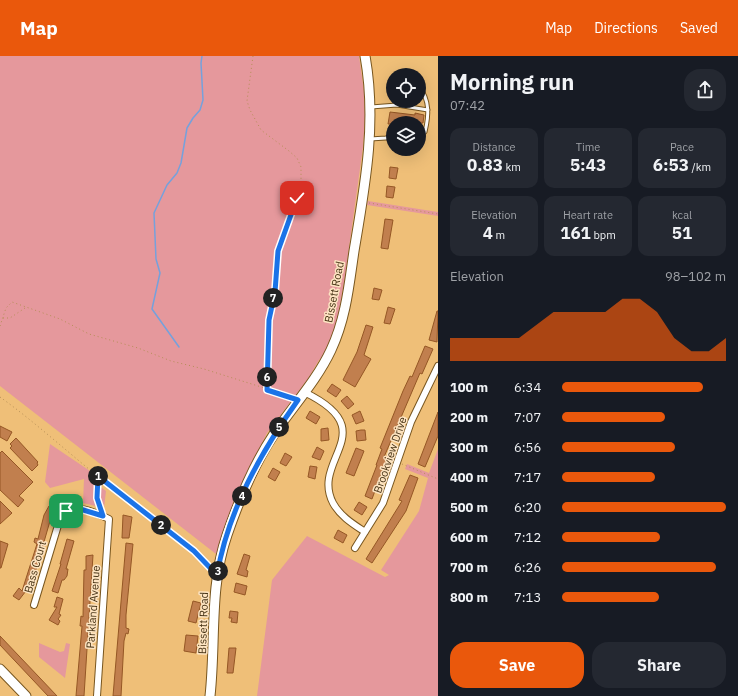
<!DOCTYPE html>
<meta charset="utf-8">
<style>
body{margin:0;font-family:"IBM Plex Sans",sans-serif;background:#242831;color:#f1f3f6;height:100vh;display:flex;flex-direction:column;font-size:15px;white-space:nowrap}
*{box-sizing:border-box;margin:0}
p{font-size:13px;color:#9ea1a6}
.icon{flex:none;width:22px;height:22px;fill:none;stroke:currentColor;stroke-width:2;stroke-linecap:round;stroke-linejoin:round}
.map{position:relative;flex:1;overflow:hidden}
.drawer{display:flex;flex-direction:column;background:#171b24;width:300px}
.drawer>*{flex:none}
.buttons{position:absolute;left:386px;top:12px;display:grid;gap:8px}
.buttons a{display:grid;place-items:center;width:40px;height:40px;border-radius:50%;background:#171b24;box-shadow:0 4px 16px #0002;font-size:20px}
.pin{position:absolute;display:grid;place-items:center;width:34px;height:34px;color:#fff;margin:-17px;border-radius:8px;box-shadow:0 2px 6px #0006}
.km{position:absolute;width:20px;height:20px;margin:-10px;border-radius:50%;background:#222;color:#fff;font-size:11px;line-height:20px;text-align:center}
.round{display:grid;place-items:center;flex:none;width:42px;height:42px;border-radius:16px;background:#242831}
.summary{display:flex;align-items:center;justify-content:space-between;height:68px;padding:0 12px}
h1{font-size:22px;font-weight:700;line-height:30px}
.metrics{display:grid;grid-template-columns:repeat(3,1fr);gap:6px;height:68px;padding:4px 12px}
.metrics div{display:grid;align-content:center;border-radius:10px;background:#242831;text-align:center}
.metrics b{font-size:17px;font-weight:700}
.metrics small{font-size:11px;font-weight:400}
.metrics p{font-size:11px}
.chart{height:112px;padding:8px 12px}
.chart p{display:flex;justify-content:space-between}
.chart svg{width:100%;height:72px;margin-top:4px;fill:#ea580c;opacity:.7}
.action{display:flex;gap:8px;margin-top:auto;padding:8px 12px}
.action a{flex:1;height:46px;border-radius:16px;background:#ea580c;color:#fff;font-size:16px;font-weight:700;line-height:46px;text-align:center}
.action a+a{background:#242831;color:#f1f3f6}
ul{padding:0 12px;list-style:none;font-size:13px}
li{display:grid;grid-template-columns:64px 48px 1fr;align-items:center;height:30px}
li i{height:10px;border-radius:5px;background:#ea580c}
header{display:flex;align-items:center;gap:24px;box-sizing:border-box;height:56px;padding:0 20px;background:#ea580c;color:#fff}
header strong{font-size:19px}
nav{display:flex;gap:22px;margin-inline-start:auto;font-size:14px}
main{display:flex;flex:1;min-height:0}
.map>svg:first-child{display:block}
.green{fill:#e5989c}
.lines{fill:none;stroke-linecap:round;stroke-linejoin:round}
.stream{stroke:#75a1dc;stroke-width:1.5}
.building{fill:#c17f4e;stroke:#955725}
.lane-casing{stroke:#78561f;stroke-width:5}
.street-casing{stroke:#78561f;stroke-width:8}
.secondary-casing{stroke:#78561f;stroke-width:11}
.path{stroke:#b58e56;stroke-width:1;stroke-dasharray:1 3;stroke-linecap:butt}
.lane{stroke:#fff;stroke-width:3}
.street{stroke:#fff;stroke-width:6}
.secondary{stroke:#fff;stroke-width:9}
.route-casing{stroke:#fff;stroke-width:8}
.route{stroke:#1a73e8;stroke-width:5}
.labels{text-anchor:middle;dominant-baseline:central;stroke-width:3;stroke-linejoin:round;paint-order:stroke}
.street-label{font-size:11px;fill:#453214;stroke:#fde4c2}
</style>
<header>
<strong>Map</strong>
<nav><a>Map</a><a>Directions</a><a>Saved</a></nav>
</header>
<main>
<div class="map">
<svg width="438" height="640" viewBox="0 0 438 640">
<rect width="100%" height="100%" fill="#efbf78"/>
<path class="green" d="M 0,0 L 359,0 L 364,35 L 365,60 L 363,91 L 345,221 L 339,256 L 327,298 L 319,304 L 308,323 L 267,377 L 242,428 L 216,498 L 0,330 Z
M 368,145 L 438,156 L 438,160 L 367,149 Z
M 50,388 L 96,419 L 89,422 L 106,435 L 104,452 L 83,447 L 84,423 L 50,432 L 45,426 Z
M 438,393 L 438,640 L 257,640 L 272,524 L 307,480 L 385,521 L 389,519 L 381,514 L 419,455 L 428,422 L 405,413 L 407,408 L 429,417 Z
M 39,587 L 60,596 L 64,595 L 66,587 L 70,588 L 65,622 L 39,601 Z"/>
<g class="lines">
<path class="stream" d="M 179,291 L 152,253 L 160,217 L 156,203 L 154,157 L 167,129 L 177,117 L 181,107 L 187,72 L 193,62 L 200,54 L 203,44 L 201,7 L 202,0"/>
</g>
<path class="building" d="M 390,56 L 415,59 L 415,57 L 424,59 L 423,67 L 388,68 Z
M 390,111 L 398,112 L 396,123 L 389,122 Z
M 387,130 L 395,131 L 393,142 L 386,141 Z
M 385,163 L 393,164 L 388,193 L 381,192 Z
M 374,232 L 382,234 L 379,244 L 372,243 Z
M 388,251 L 395,253 L 390,268 L 384,267 Z
M 437,255 L 438,255 L 437,286 L 429,284 Z
M 366,269 L 373,271 L 364,299 L 371,303 L 355,331 L 343,324 L 357,296 Z
M 425,290 L 433,293 L 422,318 L 420,317 L 384,401 L 387,402 L 372,443 L 365,440 L 377,409 L 376,409 L 382,393 L 380,392 L 403,335 L 410,320 L 412,321 Z
M 332,328 L 341,334 L 336,341 L 327,335 Z
M 347,340 L 354,348 L 348,353 L 341,345 Z
M 310,355 L 320,361 L 316,368 L 306,362 Z
M 360,355 L 364,365 L 356,368 L 352,359 Z
M 438,356 L 438,380 L 425,411 L 418,408 Z
M 0,370 L 12,376 L 7,385 L 0,381 Z
M 328,372 L 329,384 L 321,385 L 321,373 Z
M 361,374 L 365,374 L 366,384 L 357,385 L 356,375 Z
M 16,382 L 38,406 L 37,407 L 38,409 L 32,415 L 10,392 L 12,390 L 10,388 Z
M 317,391 L 324,395 L 320,404 L 312,401 Z
M 356,392 L 364,395 L 354,420 L 346,417 Z
M 2,395 L 33,426 L 19,440 L 24,444 L 18,451 L 0,434 L 0,397 Z
M 285,397 L 292,401 L 286,410 L 280,407 Z
M 310,410 L 317,411 L 315,423 L 308,421 Z
M 273,412 L 280,416 L 275,425 L 268,421 Z
M 410,419 L 418,422 L 406,455 L 372,507 L 366,503 L 402,445 L 399,444 Z
M 0,445 L 12,457 L 0,468 Z
M 359,446 L 367,451 L 362,459 L 354,454 Z
M 49,450 L 56,453 L 50,465 L 31,531 L 29,531 L 19,544 L 13,540 L 19,532 L 22,535 L 37,488 L 34,486 L 35,482 L 38,483 L 44,459 Z
M 123,459 L 132,461 L 129,482 L 122,482 Z
M 338,474 L 347,479 L 343,487 L 334,482 Z
M 67,483 L 74,485 L 66,513 L 68,513 L 67,520 L 64,524 L 62,524 L 58,537 L 52,535 L 61,508 L 60,508 Z
M 0,485 L 8,488 L 1,512 L 0,512 Z
M 126,487 L 133,488 L 126,559 L 126,572 L 129,573 L 128,578 L 126,577 L 124,585 L 121,640 L 113,640 Z
M 244,498 L 250,500 L 246,514 L 248,515 L 247,521 L 237,518 Z
M 93,499 L 84,640 L 76,640 L 82,570 L 80,570 L 81,560 L 83,561 L 84,514 L 86,514 L 86,500 Z
M 236,527 L 247,530 L 245,539 L 234,536 Z
M 57,541 L 63,543 L 59,558 L 61,559 L 58,563 L 60,565 L 58,569 L 49,564 L 57,551 L 54,551 Z
M 193,545 L 201,547 L 196,567 L 188,565 Z
M 230,555 L 238,556 L 237,567 L 231,566 L 232,562 L 229,562 Z
M 186,579 L 198,580 L 196,597 L 184,595 Z
M 0,580 L 39,621 L 57,640 L 48,640 L 0,589 Z
M 229,592 L 236,592 L 233,617 L 227,617 Z"/>
<g class="lines">
<defs>
<path id="lane" d="M 419,30 C 430,45 429,59 425,76 L 419,80
M 371,51 L 397,49 L 428,54
M 370,83 L 386,82 L 393,79"/>
<path id="street" d="M 304,336 C 385,375 310,403 333,447 C 340,460 353,468 365,476
M 355,492 L 383,447 L 411,366 L 438,310
M 34,549 L 59,466 C 68,444 93,455 109,463 L 97,640"/>
<path id="secondary" d="M 0,613 L 26,640
M 210,640 C 216,586 209,531 227,479 C 239,444 254,408 274,378 C 293,350 317,324 331,294 C 346,262 349,229 354,195 C 365,130 377,66 365,0"/>
</defs>
<use href="#lane" class="lane-casing"/>
<use href="#street" class="street-casing"/>
<use href="#secondary" class="secondary-casing"/>
<path class="path" d="M 253,0 L 247,45 L 250,54 L 261,74 L 289,95 L 297,102 L 301,111 L 301,123 L 297,142 L 277,195 L 275,236 L 269,264 L 267,333
M 369,147 L 438,158
M 3,262 L 10,262 L 25,252
M 0,270 L 6,252 L 12,246 L 60,263 L 89,278 L 138,292 L 171,305 L 204,313 L 293,341
M 0,341 C 35,366 66,395 100,422 C 137,451 178,479 211,513
M 402,408 L 438,423
M 98,420 L 97,442 L 100,452"/>
<use href="#lane" class="lane"/>
<use href="#street" class="street"/>
<use href="#secondary" class="secondary"/>
</g>
<g class="lines">
<defs>
<path id="route" d="M 66,455 L 77,452 L 103,460 L 97,442 L 98,420 L 194,495 L 217,519 C 228,454 261,396 298,344 L 267,334 L 269,264 L 275,236 L 278,195 L 297,142"/>
</defs>
<use href="#route" class="route-casing"/>
<use href="#route" class="route"/>
</g>
<g class="labels">
<g class="street-label">
<text transform="translate(334 236) rotate(-79)">Bissett Road</text>
<text transform="translate(390 399) rotate(-71)">Brookview Drive</text>
<text transform="translate(35 511) rotate(-74)">Bass Court</text>
<text transform="translate(93 551) rotate(-86)">Parkland Avenue</text>
<text transform="translate(203 567) rotate(-88)">Bissett Road</text>
</g>
</g>
</svg>
<div class="buttons">
<a><svg class="icon" aria-label="locate" viewBox="0 0 24 24"><circle cx="12" cy="12" r="6"/><path d="M12 2v4M12 18v4M2 12h4M18 12h4"/></svg></a>
<a><svg class="icon" aria-label="layers" viewBox="0 0 24 24"><path d="M12 4l9 5-9 5-9-5zM3 14l9 5 9-5"/></svg></a>
</div>
<div class="pin" style="left:66px;top:455px;background:#1e9e55"><svg class="icon" aria-label="arrive" viewBox="0 0 24 24"><path d="M6 21V4h12l-3 4 3 4H6"/></svg></div>
<div class="pin" style="left:297px;top:142px;background:#d93025"><svg class="icon" aria-label="check" viewBox="0 0 24 24"><path d="M5 12l5 5 9-10"/></svg></div>
<b class="km" style="left:98px;top:420px">1</b>
<b class="km" style="left:161px;top:469px">2</b>
<b class="km" style="left:218px;top:515px">3</b>
<b class="km" style="left:242px;top:440px">4</b>
<b class="km" style="left:279px;top:371px">5</b>
<b class="km" style="left:267px;top:321px">6</b>
<b class="km" style="left:273px;top:242px">7</b>
</div>
<section class="drawer">
<div class="summary"><div><h1>Morning run</h1><p>07:42</p></div><a class="round"><svg class="icon" aria-label="share" viewBox="0 0 24 24"><path d="M12 15V3M7 8l5-5 5 5M5 13v7h14v-7"/></svg></a></div>
<div class="metrics">
<div><p>Distance</p><b>0.83<small> km</small></b></div>
<div><p>Time</p><b>5:43</b></div>
<div><p>Pace</p><b>6:53<small> /km</small></b></div>
</div>
<div class="metrics">
<div><p>Elevation</p><b>4<small> m</small></b></div>
<div><p>Heart rate</p><b>161<small> bpm</small></b></div>
<div><p>kcal</p><b>51</b></div>
</div>
<div class="chart"><p><span>Elevation</span>98–102 m</p>
<svg viewBox="0 0 160 44" preserveAspectRatio="none"><path d="M0 44V30L10 30L20 30L30 30L40 30L50 22L60 14L70 14L80 14L90 14L100 6L110 6L120 14L130 30L140 38L150 38L160 30V44z"/></svg>
</div>
<ul>
<li><b>100 m</b>6:34<i style="width:86%"></i></li>
<li><b>200 m</b>7:07<i style="width:63%"></i></li>
<li><b>300 m</b>6:56<i style="width:69%"></i></li>
<li><b>400 m</b>7:17<i style="width:57%"></i></li>
<li><b>500 m</b>6:20<i style="width:100%"></i></li>
<li><b>600 m</b>7:12<i style="width:60%"></i></li>
<li><b>700 m</b>6:26<i style="width:94%"></i></li>
<li><b>800 m</b>7:13<i style="width:59%"></i></li>
</ul>
<div class="action"><a>Save</a><a>Share</a></div>
</section>
</main>
